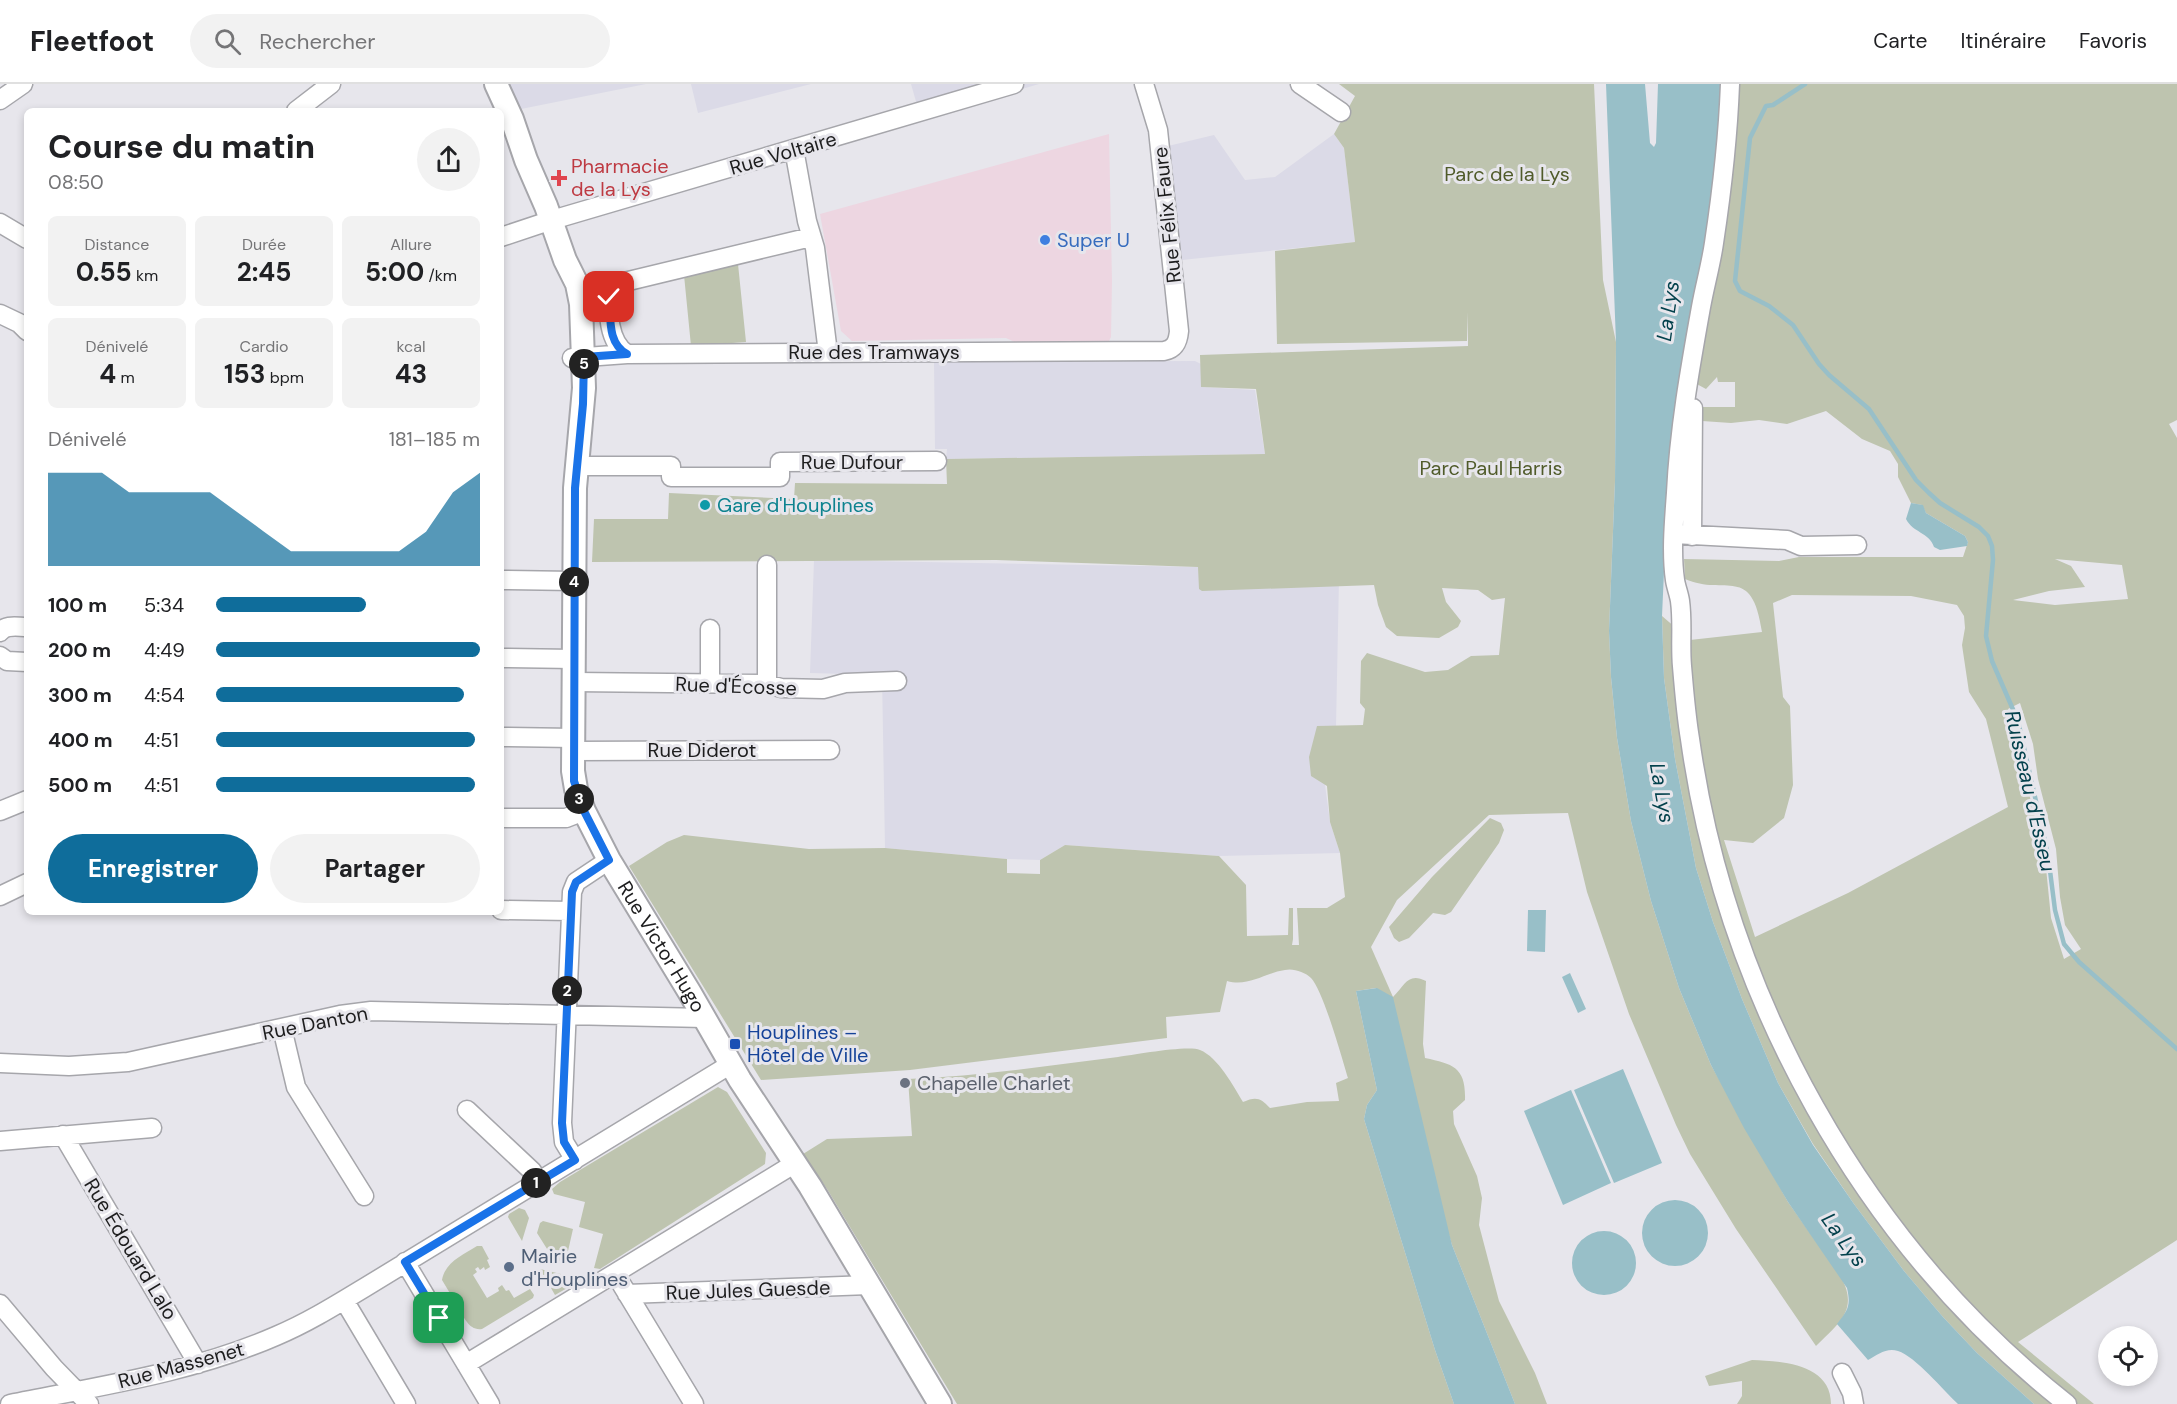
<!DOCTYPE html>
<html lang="fr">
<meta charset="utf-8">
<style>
body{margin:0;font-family:"DM Sans",sans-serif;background:#f2f2f2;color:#202124;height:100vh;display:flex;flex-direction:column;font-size:22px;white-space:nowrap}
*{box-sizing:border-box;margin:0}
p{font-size:20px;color:#757577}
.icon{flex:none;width:33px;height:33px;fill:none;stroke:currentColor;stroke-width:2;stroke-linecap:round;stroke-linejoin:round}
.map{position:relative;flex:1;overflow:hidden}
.side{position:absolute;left:24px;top:24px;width:480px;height:807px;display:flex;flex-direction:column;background:#fff;border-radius:9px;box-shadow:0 3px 9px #0003}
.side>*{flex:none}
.fabs{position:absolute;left:2098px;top:1242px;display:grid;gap:12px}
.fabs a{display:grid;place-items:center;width:60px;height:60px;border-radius:50%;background:#fff;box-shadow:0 3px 9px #0003;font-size:30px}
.pin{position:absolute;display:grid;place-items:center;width:51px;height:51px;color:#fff;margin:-26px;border-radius:12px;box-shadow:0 3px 9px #0006}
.km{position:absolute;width:30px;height:30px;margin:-15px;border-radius:50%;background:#222;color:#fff;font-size:16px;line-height:30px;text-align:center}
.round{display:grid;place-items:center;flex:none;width:63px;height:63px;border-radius:32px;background:#f2f2f2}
.overview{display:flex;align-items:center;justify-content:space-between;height:102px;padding:0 24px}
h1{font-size:33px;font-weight:700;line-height:45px}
.metrics{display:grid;grid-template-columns:repeat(3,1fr);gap:9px;height:102px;padding:6px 24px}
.metrics div{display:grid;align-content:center;border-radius:9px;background:#f2f2f2;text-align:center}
.metrics b{font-size:26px;font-weight:700}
.metrics small{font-size:16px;font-weight:400}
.metrics p{font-size:16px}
.chart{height:168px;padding:12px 24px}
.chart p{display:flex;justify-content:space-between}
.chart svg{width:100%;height:108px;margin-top:6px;fill:#0f6d9b;opacity:.7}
.primary-button{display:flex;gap:12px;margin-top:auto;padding:12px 24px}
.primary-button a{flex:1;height:69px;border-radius:36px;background:#0f6d9b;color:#fff;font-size:24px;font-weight:700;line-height:69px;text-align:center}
.primary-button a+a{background:#f2f2f2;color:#202124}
ul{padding:0 24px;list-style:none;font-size:20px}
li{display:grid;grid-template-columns:96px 72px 1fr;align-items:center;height:45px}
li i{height:15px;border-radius:8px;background:#0f6d9b}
header{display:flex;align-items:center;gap:36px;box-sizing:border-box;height:84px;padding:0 30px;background:#fff;border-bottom:2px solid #e0e0e0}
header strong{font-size:28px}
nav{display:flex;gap:33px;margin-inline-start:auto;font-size:21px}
.search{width:420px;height:54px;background:#f2f2f2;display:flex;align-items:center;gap:15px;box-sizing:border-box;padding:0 21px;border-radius:33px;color:#757577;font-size:22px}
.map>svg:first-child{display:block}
.commercial{fill:#edd6e1}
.built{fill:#dbdae7}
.green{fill:#bec4af;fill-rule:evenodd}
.water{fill:#98bfc8}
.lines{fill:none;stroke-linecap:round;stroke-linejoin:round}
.stream{stroke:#98bfc8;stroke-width:4.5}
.minor-casing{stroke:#a6a6ab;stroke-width:21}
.major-casing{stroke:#a6a6ab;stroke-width:26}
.minor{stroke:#fff;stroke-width:18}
.major{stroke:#fff;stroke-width:22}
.route-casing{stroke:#fff;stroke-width:12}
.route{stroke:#1a73e8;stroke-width:8}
.health-dot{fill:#e0444e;stroke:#e7e6ec;stroke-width:2}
.shop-dot{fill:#3f7fe0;stroke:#e7e6ec;stroke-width:2}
.culture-dot{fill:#0f9aa8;stroke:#e7e6ec;stroke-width:2}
.transit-dot{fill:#1a4fb4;stroke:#e7e6ec;stroke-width:2}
.worship-dot{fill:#6b7280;stroke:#e7e6ec;stroke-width:2}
.service-dot{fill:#5c6f8a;stroke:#e7e6ec;stroke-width:2}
.labels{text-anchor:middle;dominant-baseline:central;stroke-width:6;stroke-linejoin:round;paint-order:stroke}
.street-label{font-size:20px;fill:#1d1d1e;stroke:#e7e6ec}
.health-label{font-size:20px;fill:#be3a42;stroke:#e7e6ec;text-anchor:start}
.park-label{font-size:20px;fill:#505b2a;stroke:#e7e6ec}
.shop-label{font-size:20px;fill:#366cbe;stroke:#e7e6ec;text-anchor:start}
.culture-label{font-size:20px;fill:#0d838f;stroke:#e7e6ec;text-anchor:start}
.transit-label{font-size:20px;fill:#164399;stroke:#e7e6ec;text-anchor:start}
.worship-label{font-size:20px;fill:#5b616d;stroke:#e7e6ec;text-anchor:start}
.service-label{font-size:20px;fill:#4e5e75;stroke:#e7e6ec;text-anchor:start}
.water-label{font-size:21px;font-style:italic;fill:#03414c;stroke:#e7e6ec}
</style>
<header>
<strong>Fleetfoot</strong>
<div class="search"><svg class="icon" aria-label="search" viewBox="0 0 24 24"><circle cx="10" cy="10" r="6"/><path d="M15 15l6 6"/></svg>Rechercher</div>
<nav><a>Carte</a><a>Itinéraire</a><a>Favoris</a></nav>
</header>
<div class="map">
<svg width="2177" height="1320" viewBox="0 0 2177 1320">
<rect width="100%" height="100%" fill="#e7e6ec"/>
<path class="commercial" d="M 1109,50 L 1112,197 L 1111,253 L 1109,257 L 1019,260 L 1006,254 L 852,257 L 841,247 L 820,130 Z"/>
<path class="built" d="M 509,0 L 646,0 L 521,25 Z
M 691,0 L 811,0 L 698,29 Z
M 911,0 L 1039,0 L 921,35 Z
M 1334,50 L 1344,64 L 1355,158 L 1182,176 L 1168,62 L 1214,51 L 1245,96 L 1275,93 Z
M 1195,277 L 1201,280 L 1202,303 L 1255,306 L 1265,370 L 946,375 L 947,365 L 935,365 L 934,278 Z
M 814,476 L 1199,483 L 1199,504 L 1339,495 L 1336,642 L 1317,642 L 1330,738 L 1340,769 L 1219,772 L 1065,761 L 1040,776 L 1007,775 L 885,764 L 882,591 L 810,589 Z"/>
<path class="green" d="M 1339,0 L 1594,0 L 1603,196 L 1616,258 L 1615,397 L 1609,547 L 1611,593 L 1617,654 L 1631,737 L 1651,817 L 1679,904 L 1711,981 L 1788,1118 L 1841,1193 C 1859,1226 1839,1239 1816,1262 L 1736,1145 L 1690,1070 L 1676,1041 L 1629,930 L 1587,808 L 1568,729 L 1489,731 L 1397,816 L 1371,863 L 1393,913 C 1405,901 1408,888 1426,897 L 1423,960 L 1425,974 C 1454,980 1466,984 1465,1016 L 1453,1027 L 1454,1040 L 1477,1092 L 1482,1114 L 1479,1141 L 1499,1217 L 1535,1289 L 1547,1320 L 1515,1320 L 1452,1161 L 1376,904 L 1356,907 L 1377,1006 L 1367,1021 L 1364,1035 L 1435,1266 L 1454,1320 L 957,1320 L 827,1105 L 803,1070 L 827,1055 L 912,1052 L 908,995 C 978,992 1048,982 1118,973 C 1134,971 1187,961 1200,966 C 1218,973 1234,1003 1243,1018 C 1256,1012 1261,1014 1270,1024 L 1307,1018 L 1339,1017 L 1336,999 L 1348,994 C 1342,974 1323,906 1311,894 C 1305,888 1293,884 1285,886 C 1264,889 1249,903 1227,897 L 1220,928 L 1166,933 L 1167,954 L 910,986 L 761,996 L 629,782 L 667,758 L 684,751 L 809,765 L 885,764 L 1007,775 L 1007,789 L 1040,790 L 1040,776 L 1065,761 L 1219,772 L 1246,801 L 1247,852 L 1288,851 L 1289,824 L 1293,824 L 1293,855 L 1292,861 L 1299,861 L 1297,824 L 1327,824 L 1345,813 L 1340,769 L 1330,738 L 1327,702 L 1311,692 L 1309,673 L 1317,642 L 1363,641 L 1365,625 L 1360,619 L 1361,577 L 1367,569 L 1425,588 L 1448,586 L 1471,572 L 1499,571 L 1505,514 L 1492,516 L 1478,506 L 1442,504 L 1446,518 L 1461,537 L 1458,543 L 1439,554 L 1397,552 L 1386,543 L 1378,521 L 1374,501 L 1202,507 L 1199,505 L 1198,483 L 996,476 L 592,478 L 594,435 L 668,435 L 669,409 L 794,415 L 795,399 L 947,400 L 946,375 L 1265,370 L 1256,305 L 1201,303 L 1200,271 L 1468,262 L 1468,228 L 1467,257 L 1277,260 L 1275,167 L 1355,158 L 1344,64 L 1334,50 L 1355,12 Z
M 1722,0 L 2177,0 L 2177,336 L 2169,340 L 2177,354 L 2177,1156 L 2018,1258 L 2094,1320 L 2034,1320 L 1977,1269 L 1943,1233 L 1904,1187 L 1854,1120 L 1813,1060 L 1778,999 L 1742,915 L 1713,838 L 1696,784 L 1675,675 L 1664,594 L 1662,532 L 1690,556 L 1762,548 C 1752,479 1726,513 1685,495 L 1684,475 L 1779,477 L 1799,473 L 1963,473 L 1968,458 L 1965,452 L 1926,429 L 1922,421 L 1911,419 L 1898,393 L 1898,380 L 1890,367 L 1862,355 L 1826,327 L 1787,340 L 1759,336 L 1731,339 L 1702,337 L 1702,323 L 1735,323 L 1735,298 L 1718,298 L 1717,293 L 1706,305 L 1693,298 ZM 2055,475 L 2122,481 L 2128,515 L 2055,521 L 2013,516 L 2049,507 L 2085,503 L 2071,482 ZM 1792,511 L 1911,512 L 1957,521 L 1964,532 L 1965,544 L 1962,561 L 1969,608 L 1986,635 L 2008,723 L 1848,809 L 1755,853 L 1724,756 L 1753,759 L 1784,734 L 1793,701 L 1790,622 L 1783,613 L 1773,519 ZM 2020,619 L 2033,660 L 2038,695 L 2056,765 L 2060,813 L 2065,841 L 2081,865 L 2064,875 L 2051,834 L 2045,774 L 2026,697 L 2021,661 L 2008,625 Z
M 738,180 L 746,258 L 691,262 L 684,191 Z
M 1490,734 L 1501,739 L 1504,746 L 1499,759 L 1451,828 L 1445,831 L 1433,829 L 1409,854 L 1399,858 L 1394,854 L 1389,843 L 1432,793 Z
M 718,1003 L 727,1008 L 766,1069 L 765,1080 L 600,1185 L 594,1184 L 603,1150 L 579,1143 L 585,1118 L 554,1110 L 552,1105 L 560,1098 Z
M 519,1124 L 525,1126 L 529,1134 L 522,1157 L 508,1133 L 509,1130 Z
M 543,1137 L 573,1145 L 566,1176 L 563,1178 L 554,1176 L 537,1149 L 540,1139 Z
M 477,1162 L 482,1162 L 489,1175 L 487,1176 L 490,1183 L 485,1186 L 484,1183 L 480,1186 L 478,1183 L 475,1185 L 477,1188 L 473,1191 L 487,1214 L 499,1207 L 498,1204 L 502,1201 L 506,1207 L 509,1206 L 514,1214 L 530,1205 L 534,1211 L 533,1214 L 482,1245 C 469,1247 464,1233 458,1223 L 458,1218 L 454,1216 L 442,1196 C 445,1178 463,1171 477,1162 Z
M 540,1185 L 565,1191 L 570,1199 L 569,1203 L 555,1211 Z
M 1752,1276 C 1782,1277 1831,1280 1831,1320 L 1737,1320 L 1742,1312 L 1742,1297 L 1709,1302 L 1705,1292 Z"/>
<path class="water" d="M 1606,0 L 1645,0 L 1650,59 L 1654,63 L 1656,59 L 1658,0 L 1722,0 L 1716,100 L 1665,466 L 1662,532 L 1664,594 L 1675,675 L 1696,784 L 1713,838 L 1742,915 L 1778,999 L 1813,1061 L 1854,1120 L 1904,1187 L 1943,1233 L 1977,1269 L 2034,1320 L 1958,1320 C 1944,1307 1915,1272 1898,1267 C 1887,1263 1877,1271 1868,1276 L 1837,1240 C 1848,1226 1851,1222 1847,1204 L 1788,1118 L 1744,1044 L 1711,981 L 1679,904 L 1651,817 L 1631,737 L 1617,654 L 1611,593 L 1609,547 L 1615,397 L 1616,258 Z
M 1911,419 L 1923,421 L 1926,429 L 1965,452 L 1968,458 L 1967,462 L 1940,466 L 1934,463 C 1929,448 1913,449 1906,435 Z
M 1528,826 L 1546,826 L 1545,868 L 1527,867 Z
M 1570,889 L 1586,925 L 1578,929 L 1562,893 Z
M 1377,904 L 1393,913 L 1452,1161 L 1515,1320 L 1454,1320 L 1435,1266 L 1364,1035 L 1367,1021 L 1377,1006 L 1356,907 Z
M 1623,985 L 1662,1079 L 1614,1099 L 1574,1006 Z
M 1571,1006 L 1611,1099 L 1563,1121 L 1524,1027 Z
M1642 1149a33 33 0 1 1 66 0a33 33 0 1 1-66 0Z
M1572 1179a32 32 0 1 1 64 0a32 32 0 1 1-64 0Z"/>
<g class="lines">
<path class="stream" d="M 1805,0 L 1773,21 L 1766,22 L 1750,54 L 1735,197 L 1740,207 L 1769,222 L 1793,241 L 1819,280 L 1829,291 L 1869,325 L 1916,396 L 1929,409 L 1940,419 L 1979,443 L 1988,452 L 1992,462 L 1993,476 L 1986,552 L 1992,577 L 2018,637 L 2048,771 L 2055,826 L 2064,860 L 2079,878 L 2177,965"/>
<defs>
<path id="minor" d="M 1300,0 L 1341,28
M 1730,0 C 1728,53 1722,106 1714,159 C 1711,180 1705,201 1701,223 C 1690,284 1679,346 1676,409 C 1674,437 1671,468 1675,496 C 1676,503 1679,510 1680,517 C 1683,539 1680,561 1682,582 C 1684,606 1686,631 1690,655 C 1726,912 1862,1159 2067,1320
M 0,16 L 23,0
M 296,27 L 331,0
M 794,65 L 807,137 L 815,164 L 828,269
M 0,139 L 27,155
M 501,153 L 552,136 L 1014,0
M 0,230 L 19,239 L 27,247
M 627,270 C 608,258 608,228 609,207 L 616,200 L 811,153
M 572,274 L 627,270 L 1164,267 C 1175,265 1178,258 1179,247 L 1158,46 L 1144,0
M 577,382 L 671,382 L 671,393 L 780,393 L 780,378 L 937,377
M 1674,450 L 1787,456 L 1801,462 L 1857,461
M 1692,452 L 1693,324
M 501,496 L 574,497
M 0,548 C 6,540 17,543 27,543
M 0,572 L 7,577 L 27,578
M 501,574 L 574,575
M 574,598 L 767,600 L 781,604 L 823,605 L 845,599 L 897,597
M 710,599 L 710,545
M 767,600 L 767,481
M 501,653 L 574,654
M 574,667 L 830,666
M 0,727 L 27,716
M 501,734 L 566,734 L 584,727
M 0,812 L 27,799
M 501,826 L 571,827
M 282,944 L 296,1003 L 364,1112
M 0,979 L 69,982 L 128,978 L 340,931 L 371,927 L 705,934
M 467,1026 L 532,1087 L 539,1098
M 63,1051 L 198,1280
M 0,1057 L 152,1044
M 575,1076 L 564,1058 L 562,1039 L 572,808 L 576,798 L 609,776
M 405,1178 L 490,1320
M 622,1201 L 694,1320
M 627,1210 L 869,1201
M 344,1216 L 406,1320
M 0,1220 L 54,1284 L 89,1320
M 466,1280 L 794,1080
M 1842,1289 L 1852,1309 L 1854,1320
M 10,1320 C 99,1302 191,1289 276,1252 C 307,1239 336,1221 364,1204 L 731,980"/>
<g id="major">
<path id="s1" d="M 496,0 L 512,35 L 526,76 L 546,122 L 565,176 L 577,200 L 581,220 L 584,304 L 575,404 L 573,687 L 576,705 L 584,727 L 609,776 L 690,909 L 740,996 L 810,1102 L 940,1320"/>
</g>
</defs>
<use href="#minor" class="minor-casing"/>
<use href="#major" class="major-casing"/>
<use href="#minor" class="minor"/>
<use href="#major" class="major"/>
</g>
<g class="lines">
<defs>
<path id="route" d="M 439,1234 L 405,1178 L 575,1076 L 564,1058 L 562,1039 L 572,808 L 576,798 L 609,776 L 584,727 L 574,697 L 575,404 L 583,320 L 584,273 L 627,270 C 607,259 611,234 609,213"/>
</defs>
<use href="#route" class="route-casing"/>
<use href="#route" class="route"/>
</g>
<path class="health-dot" d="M556 85h6v6h6v6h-6v6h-6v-6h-6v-6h6z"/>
<circle class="shop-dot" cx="1045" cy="156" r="6"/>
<circle class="culture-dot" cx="705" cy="421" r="6"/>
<rect class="transit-dot" x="729" y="954" width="12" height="12" rx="3"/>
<circle class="worship-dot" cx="905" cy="999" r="6"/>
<circle class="service-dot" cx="509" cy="1183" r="6"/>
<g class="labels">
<g class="street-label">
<text transform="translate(783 69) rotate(-16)">Rue Voltaire</text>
<text transform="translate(1167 131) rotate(-96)">Rue Félix Faure</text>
<text x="874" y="268">Rue des Tramways</text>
<text x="852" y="378">Rue Dufour</text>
<text transform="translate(736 602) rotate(2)">Rue d'Écosse</text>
<text x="702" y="666">Rue Diderot</text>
<text stroke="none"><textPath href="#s1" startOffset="902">Rue Victor Hugo</textPath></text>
<text transform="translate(315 939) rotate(-11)">Rue Danton</text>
<text transform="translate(131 1165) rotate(59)">Rue Édouard Lalo</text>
<text transform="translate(748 1206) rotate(-2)">Rue Jules Guesde</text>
<text transform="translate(181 1281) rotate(-15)">Rue Massenet</text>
</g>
<g class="health-label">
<text x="571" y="82">Pharmacie<tspan x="571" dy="23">de la Lys</tspan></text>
</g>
<g class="park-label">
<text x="1507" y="90">Parc de la Lys</text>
<text x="1491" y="384">Parc Paul Harris</text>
</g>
<g class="shop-label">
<text x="1057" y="156">Super U</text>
</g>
<g class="culture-label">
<text x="717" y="421">Gare d'Houplines</text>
</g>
<g class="transit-label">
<text x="747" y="948">Houplines –<tspan x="747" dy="23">Hôtel de Ville</tspan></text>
</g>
<g class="worship-label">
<text x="917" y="999">Chapelle Charlet</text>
</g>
<g class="service-label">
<text x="521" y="1172">Mairie<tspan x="521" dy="23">d'Houplines</tspan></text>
</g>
<g class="water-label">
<text transform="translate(1668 227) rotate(-82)">La Lys</text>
<text transform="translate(2030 707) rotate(77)">Ruisseau d'Esseu</text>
<text transform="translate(1662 709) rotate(80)">La Lys</text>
<text transform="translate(1844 1156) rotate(54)">La Lys</text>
</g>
</g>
</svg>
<div class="fabs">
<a><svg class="icon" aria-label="locate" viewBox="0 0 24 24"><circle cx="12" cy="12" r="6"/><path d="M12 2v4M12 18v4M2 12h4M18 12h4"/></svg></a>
</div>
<div class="pin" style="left:439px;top:1234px;background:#1e9e55"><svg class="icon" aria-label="arrive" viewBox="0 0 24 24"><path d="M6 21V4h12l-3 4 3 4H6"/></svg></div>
<div class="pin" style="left:609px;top:213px;background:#d93025"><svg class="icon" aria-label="check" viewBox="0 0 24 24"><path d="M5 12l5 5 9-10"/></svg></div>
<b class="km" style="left:536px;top:1099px">1</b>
<b class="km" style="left:567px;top:907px">2</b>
<b class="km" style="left:579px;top:715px">3</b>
<b class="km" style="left:574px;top:498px">4</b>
<b class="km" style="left:584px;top:280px">5</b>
<section class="side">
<div class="overview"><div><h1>Course du matin</h1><p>08:50</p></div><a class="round"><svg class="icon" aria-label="share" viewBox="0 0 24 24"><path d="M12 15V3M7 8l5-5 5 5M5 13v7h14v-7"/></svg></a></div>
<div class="metrics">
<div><p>Distance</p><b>0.55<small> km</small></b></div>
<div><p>Durée</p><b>2:45</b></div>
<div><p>Allure</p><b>5:00<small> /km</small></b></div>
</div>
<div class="metrics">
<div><p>Dénivelé</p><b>4<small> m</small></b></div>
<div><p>Cardio</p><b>153<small> bpm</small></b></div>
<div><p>kcal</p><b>43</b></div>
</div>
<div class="chart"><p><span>Dénivelé</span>181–185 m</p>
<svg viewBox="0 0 160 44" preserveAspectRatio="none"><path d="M0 44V6L10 6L20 6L30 14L40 14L50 14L60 14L70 22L80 30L90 38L100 38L110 38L120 38L130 38L140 30L150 14L160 6V44z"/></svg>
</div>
<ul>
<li><b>100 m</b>5:34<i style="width:57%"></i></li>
<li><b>200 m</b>4:49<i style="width:100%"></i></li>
<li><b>300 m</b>4:54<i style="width:94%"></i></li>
<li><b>400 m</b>4:51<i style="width:98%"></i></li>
<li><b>500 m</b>4:51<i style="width:98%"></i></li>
</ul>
<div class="primary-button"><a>Enregistrer</a><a>Partager</a></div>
</section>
</div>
